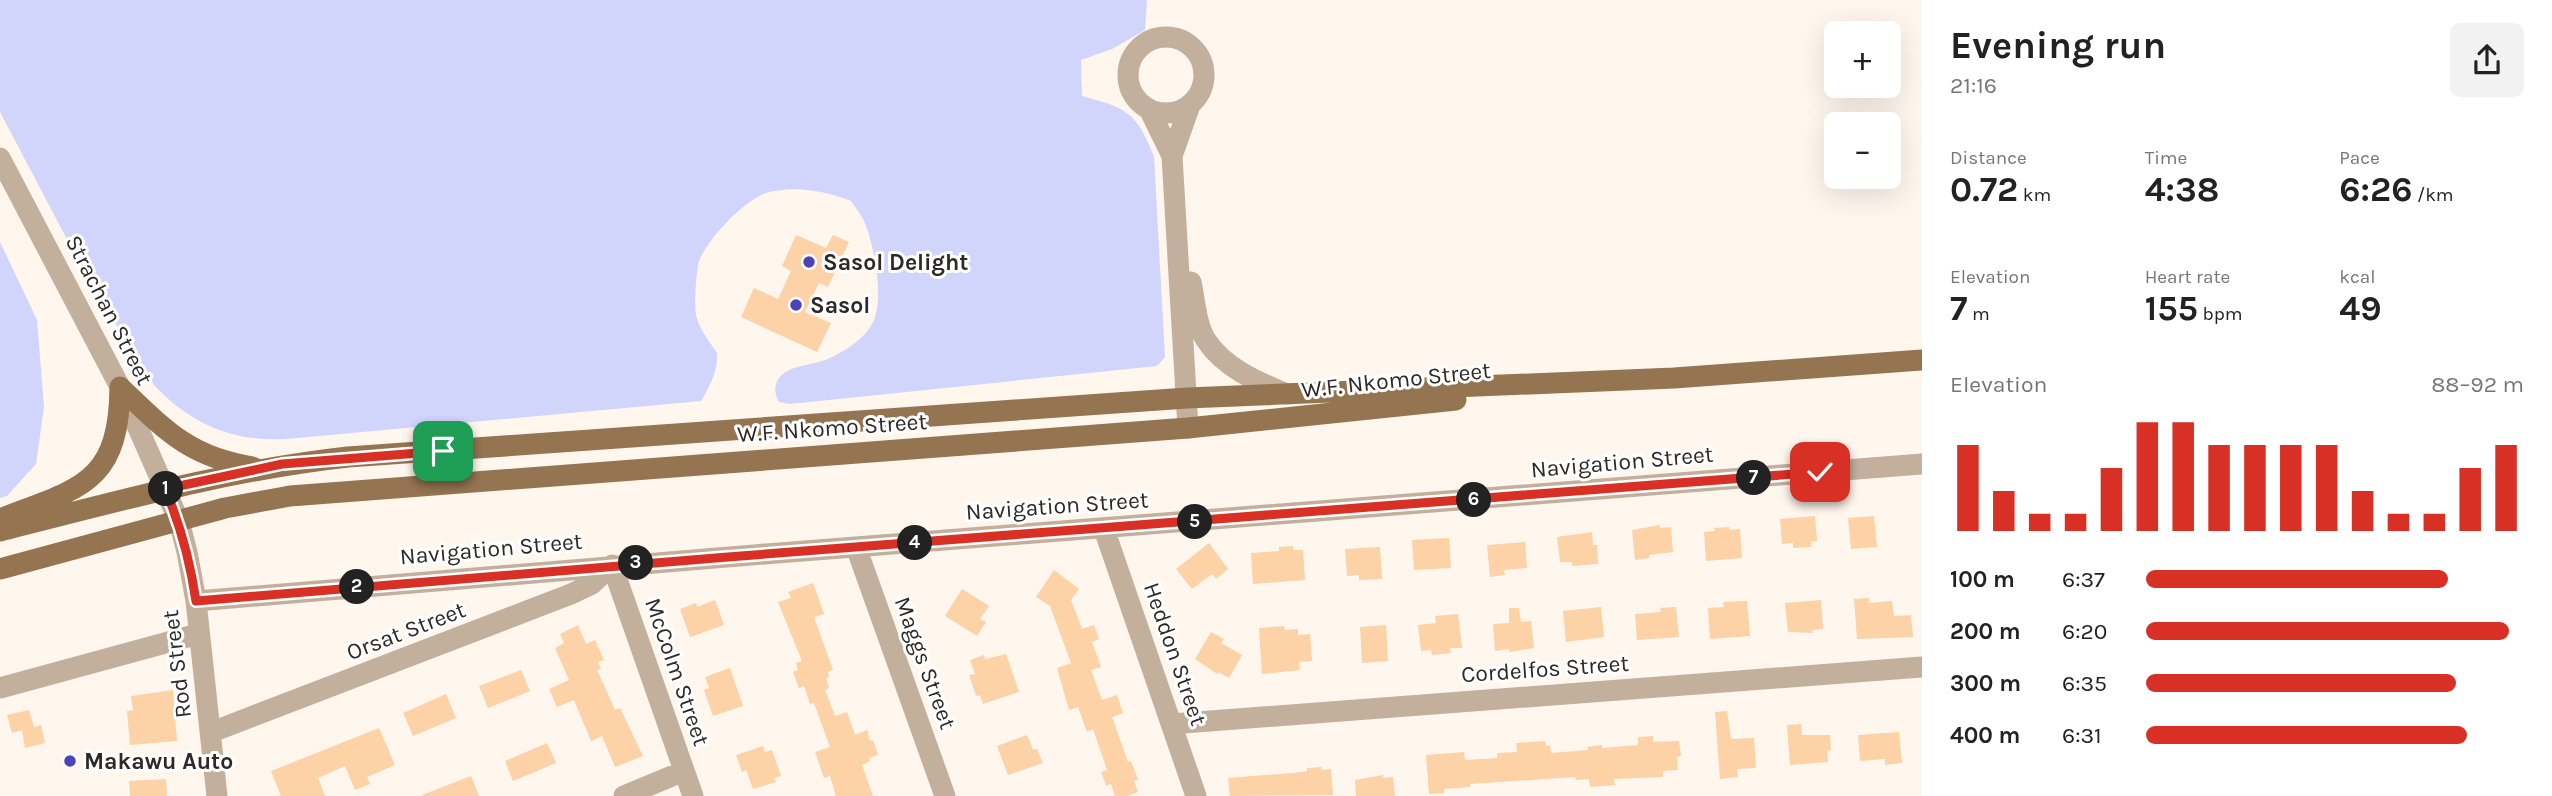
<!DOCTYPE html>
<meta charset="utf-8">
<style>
body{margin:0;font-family:Karla,sans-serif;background:#f2f2f2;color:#222;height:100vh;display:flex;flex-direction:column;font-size:26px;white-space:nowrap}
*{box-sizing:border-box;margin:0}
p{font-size:23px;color:#767676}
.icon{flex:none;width:38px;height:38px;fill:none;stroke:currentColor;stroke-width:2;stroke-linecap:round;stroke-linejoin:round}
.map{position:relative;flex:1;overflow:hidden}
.sheet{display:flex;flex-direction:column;background:#fff;width:630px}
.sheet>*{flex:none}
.buttons{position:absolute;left:1824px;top:21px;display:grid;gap:14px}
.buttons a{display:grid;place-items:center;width:77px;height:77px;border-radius:10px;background:#fff;box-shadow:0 7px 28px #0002;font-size:35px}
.pin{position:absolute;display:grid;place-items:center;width:60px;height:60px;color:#fff;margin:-30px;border-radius:14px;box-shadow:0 4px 10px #0006}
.km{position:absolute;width:35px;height:35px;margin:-18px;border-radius:50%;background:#222;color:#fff;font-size:19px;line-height:35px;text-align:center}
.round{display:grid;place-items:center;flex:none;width:74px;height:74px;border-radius:10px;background:#f2f2f2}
.summary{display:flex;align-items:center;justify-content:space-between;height:119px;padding:0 28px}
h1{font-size:38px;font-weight:700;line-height:52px}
.stats{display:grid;grid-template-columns:repeat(3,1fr);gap:10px;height:119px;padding:7px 28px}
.stats div{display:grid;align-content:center}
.stats b{font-size:35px;font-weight:700}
.stats small{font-size:19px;font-weight:400}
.stats p{font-size:19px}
.chart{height:196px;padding:14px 28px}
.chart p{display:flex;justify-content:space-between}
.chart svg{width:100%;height:126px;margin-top:7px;stroke:#d93025;stroke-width:6}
ul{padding:0 28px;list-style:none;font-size:23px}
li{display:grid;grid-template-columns:112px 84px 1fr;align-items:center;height:52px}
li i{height:18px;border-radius:9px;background:#d93025}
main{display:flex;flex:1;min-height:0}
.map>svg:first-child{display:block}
.green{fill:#d1d5fc}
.building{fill:#fcd2a6}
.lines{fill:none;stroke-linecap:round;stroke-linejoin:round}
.minor{stroke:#c2b09d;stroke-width:21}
.major{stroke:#947451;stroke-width:21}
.route-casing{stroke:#fff;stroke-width:14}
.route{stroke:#d93025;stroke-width:9}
.poi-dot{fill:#4d42b9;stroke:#fff;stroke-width:2.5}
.labels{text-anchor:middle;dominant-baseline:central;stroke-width:6;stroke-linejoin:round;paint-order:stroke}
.poi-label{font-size:23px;font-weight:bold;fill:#2c2926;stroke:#fff;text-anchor:start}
.street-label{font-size:23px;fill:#2c2926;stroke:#fff}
</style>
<main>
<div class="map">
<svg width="1922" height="796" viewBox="0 0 1922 796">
<rect width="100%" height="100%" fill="#fff6ee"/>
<path class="green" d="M 0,0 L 1147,0 L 1145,30 L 1112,49 L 1081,60 L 1082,96 C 1126,108 1136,111 1154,156 L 1165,357 L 1157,366 L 790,404 L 779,402 C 773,392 774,381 784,373 C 797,364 816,365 830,358 C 847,350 866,338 874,320 C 884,296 874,242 863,219 C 860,213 855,207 851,201 C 825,191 794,185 766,193 C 744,200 707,240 699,261 C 696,273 694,303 696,315 C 699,329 710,342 717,353 C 718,371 710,386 701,401 L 286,439 C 233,442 190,424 154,385 L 90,283 L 0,112 Z
M 0,242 L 37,320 L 44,407 L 36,464 L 7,496 L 0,498 Z"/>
<path class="building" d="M 796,235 L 826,248 L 833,235 L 849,242 L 828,287 L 819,283 L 805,312 L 831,323 L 817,352 L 741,317 L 754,288 L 778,299 L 791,271 L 782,266 Z
M 1815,516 L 1817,541 L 1811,542 L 1811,547 L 1793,548 L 1793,543 L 1782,544 L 1780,519 Z
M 1874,516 L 1877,547 L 1851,549 L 1848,518 Z
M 1660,525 L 1660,528 L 1671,527 L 1673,552 L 1649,555 L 1649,558 L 1635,560 L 1632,530 Z
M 1729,527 L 1729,530 L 1740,529 L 1742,558 L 1706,561 L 1704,532 L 1715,531 L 1714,528 Z
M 1592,532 L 1593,545 L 1597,545 L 1598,564 L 1572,566 L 1572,562 L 1560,562 L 1557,537 Z
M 1449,538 L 1451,568 L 1414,570 L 1412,540 Z
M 1525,542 L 1527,568 L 1504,570 L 1505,575 L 1490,577 L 1487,545 Z
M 1209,543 L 1228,569 L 1216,579 L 1212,574 L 1192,589 L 1176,569 Z
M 1293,546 L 1293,550 L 1303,550 L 1305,580 L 1253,584 L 1251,553 L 1279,551 L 1279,547 Z
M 1380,547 L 1382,579 L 1359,580 L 1359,575 L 1347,576 L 1345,549 Z
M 1054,570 L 1079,589 L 1071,600 L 1082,629 L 1094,625 L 1099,639 L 1092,642 L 1101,667 L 1091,670 L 1102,700 L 1117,695 L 1123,713 L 1112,717 L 1128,762 L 1131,761 L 1138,780 L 1134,781 L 1138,792 L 1127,796 L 1115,796 L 1111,784 L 1106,786 L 1101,772 L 1107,770 L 1093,729 L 1087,732 L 1078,707 L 1069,710 L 1057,668 L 1071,663 L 1050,606 L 1036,597 Z
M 813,583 L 824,614 L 814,617 L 833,670 L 828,672 L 829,677 L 826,678 L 829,688 L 825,690 L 835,716 L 847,712 L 855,735 L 867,730 L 870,741 L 873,740 L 878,755 L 869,758 L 870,761 L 862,765 L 873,796 L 836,796 L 830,776 L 824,778 L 815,752 L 830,747 L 814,703 L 810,704 L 804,686 L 799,688 L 793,672 L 798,670 L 796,663 L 802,661 L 778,602 L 791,598 L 788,592 Z
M 962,589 L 989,606 L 980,619 L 986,622 L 977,636 L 945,616 Z
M 1869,598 L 1869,603 L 1892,601 L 1894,616 L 1911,615 L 1913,637 L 1857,639 L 1854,599 Z
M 715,600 L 724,625 L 690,637 L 680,609 L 696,603 L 697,607 Z
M 1821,600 L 1823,629 L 1812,630 L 1813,633 L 1788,632 L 1785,603 Z
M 1747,601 L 1750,636 L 1710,639 L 1708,608 L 1724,607 L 1723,602 Z
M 1601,607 L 1604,637 L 1566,642 L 1563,611 Z
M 1676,607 L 1679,637 L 1637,640 L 1635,614 L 1661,612 L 1660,608 Z
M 1509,608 L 1519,608 L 1521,622 L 1531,621 L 1534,648 L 1509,652 L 1509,649 L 1495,651 L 1493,624 L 1509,623 Z
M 1458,614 L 1462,648 L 1450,648 L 1451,653 L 1432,655 L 1431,650 L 1421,651 L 1418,625 L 1436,623 L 1435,616 Z
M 578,625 L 586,644 L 595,640 L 604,660 L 598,662 L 601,669 L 597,670 L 615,710 L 620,708 L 643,756 L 615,767 L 602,736 L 591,741 L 574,700 L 557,707 L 549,689 L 569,680 L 555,648 L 564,643 L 560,634 Z
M 1386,625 L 1388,661 L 1362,663 L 1360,627 Z
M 1284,626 L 1285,630 L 1298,629 L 1298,635 L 1310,634 L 1312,661 L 1299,662 L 1300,670 L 1262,674 L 1259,628 Z
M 1211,632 L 1224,639 L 1221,643 L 1242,655 L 1229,678 L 1218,672 L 1217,674 L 1195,659 Z
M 1006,654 L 1019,692 L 983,704 L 980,695 L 976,696 L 969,675 L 975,674 L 970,660 L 984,655 L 985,659 Z
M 730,668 L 743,706 L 713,716 L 704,690 L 709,688 L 705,677 Z
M 521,670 L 530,691 L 488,708 L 479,686 Z
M 173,690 L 177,741 L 130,745 L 127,711 L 133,710 L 131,696 Z
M 446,694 L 456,718 L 413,736 L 403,713 Z
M 29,710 L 34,727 L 41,725 L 45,743 L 25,748 L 22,730 L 12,733 L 7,715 Z
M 1727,711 L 1731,739 L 1754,738 L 1756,768 L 1737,769 L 1738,777 L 1720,779 L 1715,712 Z
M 1801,724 L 1802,735 L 1830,735 L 1831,750 L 1827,751 L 1828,762 L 1790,765 L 1787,725 Z
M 379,728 L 395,765 L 367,777 L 370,784 L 355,790 L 345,766 L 318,778 L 325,796 L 281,796 L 271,771 Z
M 1899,732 L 1902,763 L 1885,765 L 1885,759 L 1860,761 L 1858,735 Z
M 1027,735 L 1033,750 L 1037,749 L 1043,763 L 1008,775 L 997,746 Z
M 1653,736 L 1653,742 L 1679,741 L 1681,756 L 1677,757 L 1678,770 L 1663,771 L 1663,777 L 1614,779 L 1615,785 L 1590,787 L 1589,779 L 1576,780 L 1575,777 L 1470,784 L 1470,787 L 1444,789 L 1444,793 L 1429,794 L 1426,755 L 1464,752 L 1465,760 L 1497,758 L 1497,753 L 1517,752 L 1516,743 L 1545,741 L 1546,746 L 1550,745 L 1551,753 L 1588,750 L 1587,747 L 1602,745 L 1602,748 L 1638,745 L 1638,737 Z
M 547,743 L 556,763 L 513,781 L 505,761 Z
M 763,746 L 765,752 L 772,750 L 781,776 L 774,778 L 776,782 L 753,789 L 746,770 L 742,772 L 736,755 Z
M 1321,767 L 1322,770 L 1331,769 L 1333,795 L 1230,796 L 1228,778 L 1293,773 L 1307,771 L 1307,768 Z
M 1383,775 L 1383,778 L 1393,777 L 1395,796 L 1356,796 L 1355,780 Z
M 471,776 L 479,796 L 423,796 L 422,795 Z
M 166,779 L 167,796 L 130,796 L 129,781 Z"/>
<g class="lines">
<path class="minor" d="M1128 75a38 38 0 1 1 76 0a38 38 0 1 1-76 0Z
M 1149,109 L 1172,156
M 0,158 L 120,387 L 179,521 L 187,552 L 196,601 L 217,796
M 1191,282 C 1195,300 1196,325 1206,340 C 1224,368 1258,382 1287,394
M 1188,428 L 1172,156 L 1190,105
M 1104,529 L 1196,796
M 856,547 L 945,796
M 196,601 C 771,551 1347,510 1922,464
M 0,688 L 198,634
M 1171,724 L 1922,667
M 212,732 L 571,594 L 592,584 L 612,565 L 693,796
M 624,796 L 684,771"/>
<path class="major" d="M 120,387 C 165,430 189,457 253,467
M 0,519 C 79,488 119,485 120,387
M 0,531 C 115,502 229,470 348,457 L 1187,398 L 1674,378 L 1922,360
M 0,569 L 225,508 L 290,496 L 1188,428 L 1456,400"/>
</g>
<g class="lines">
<defs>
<path id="route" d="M 443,451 L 282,464 L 165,489 C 181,526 190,561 196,601 C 737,554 1278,515 1820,472"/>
</defs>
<use href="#route" class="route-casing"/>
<use href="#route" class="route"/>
</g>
<g class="poi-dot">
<circle cx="809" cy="262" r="7"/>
<circle cx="796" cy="305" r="7"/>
<circle cx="70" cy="761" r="7"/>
</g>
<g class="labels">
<g class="poi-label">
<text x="823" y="262">Sasol Delight</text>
<text x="810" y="305">Sasol</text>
<text x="84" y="761">Makawu Auto</text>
</g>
<g class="street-label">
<text transform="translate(109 310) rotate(63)">Strachan Street</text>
<text transform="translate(1396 380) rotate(-6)">W.F. Nkomo Street</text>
<text transform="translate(832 428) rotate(-4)">W.F. Nkomo Street</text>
<text transform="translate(1622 462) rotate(-5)">Navigation Street</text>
<text transform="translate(1057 506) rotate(-4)">Navigation Street</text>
<text transform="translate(491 549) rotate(-5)">Navigation Street</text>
<text transform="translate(406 631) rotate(-21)">Orsat Street</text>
<text transform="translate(1175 654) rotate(71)">Heddon Street</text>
<text transform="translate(925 663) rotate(70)">Maggs Street</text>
<text transform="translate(177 664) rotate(-97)">Rod Street</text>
<text transform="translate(1545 669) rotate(-4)">Cordelfos Street</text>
<text transform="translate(677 672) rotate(71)">McColm Street</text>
</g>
</g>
</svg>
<div class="buttons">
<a>+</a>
<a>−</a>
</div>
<div class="pin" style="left:443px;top:451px;background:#1e9e55"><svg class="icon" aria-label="arrive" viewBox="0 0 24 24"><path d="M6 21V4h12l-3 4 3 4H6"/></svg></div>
<div class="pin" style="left:1820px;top:472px;background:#d93025"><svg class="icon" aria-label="check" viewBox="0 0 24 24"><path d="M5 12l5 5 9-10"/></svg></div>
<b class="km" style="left:166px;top:489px">1</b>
<b class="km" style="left:357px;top:587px">2</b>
<b class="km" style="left:636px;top:563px">3</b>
<b class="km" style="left:915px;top:543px">4</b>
<b class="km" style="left:1195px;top:522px">5</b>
<b class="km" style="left:1474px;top:500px">6</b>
<b class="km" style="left:1754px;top:478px">7</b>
</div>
<section class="sheet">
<div class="summary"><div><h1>Evening run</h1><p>21:16</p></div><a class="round"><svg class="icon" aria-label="share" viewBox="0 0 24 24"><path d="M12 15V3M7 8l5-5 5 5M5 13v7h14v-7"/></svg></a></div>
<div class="stats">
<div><p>Distance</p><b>0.72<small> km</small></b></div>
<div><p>Time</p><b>4:38</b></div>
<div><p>Pace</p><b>6:26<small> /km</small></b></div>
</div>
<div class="stats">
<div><p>Elevation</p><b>7<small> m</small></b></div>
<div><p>Heart rate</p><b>155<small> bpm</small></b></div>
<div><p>kcal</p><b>49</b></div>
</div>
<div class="chart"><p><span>Elevation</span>88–92 m</p>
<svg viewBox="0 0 160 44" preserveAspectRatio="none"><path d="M5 44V14M15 44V30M25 44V38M35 44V38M45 44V22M55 44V6M65 44V6M75 44V14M85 44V14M95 44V14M105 44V14M115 44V30M125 44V38M135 44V38M145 44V22M155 44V14"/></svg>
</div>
<ul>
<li><b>100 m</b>6:37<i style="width:80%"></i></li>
<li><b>200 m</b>6:20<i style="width:96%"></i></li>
<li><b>300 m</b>6:35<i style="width:82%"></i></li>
<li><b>400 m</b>6:31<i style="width:85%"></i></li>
</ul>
</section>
</main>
